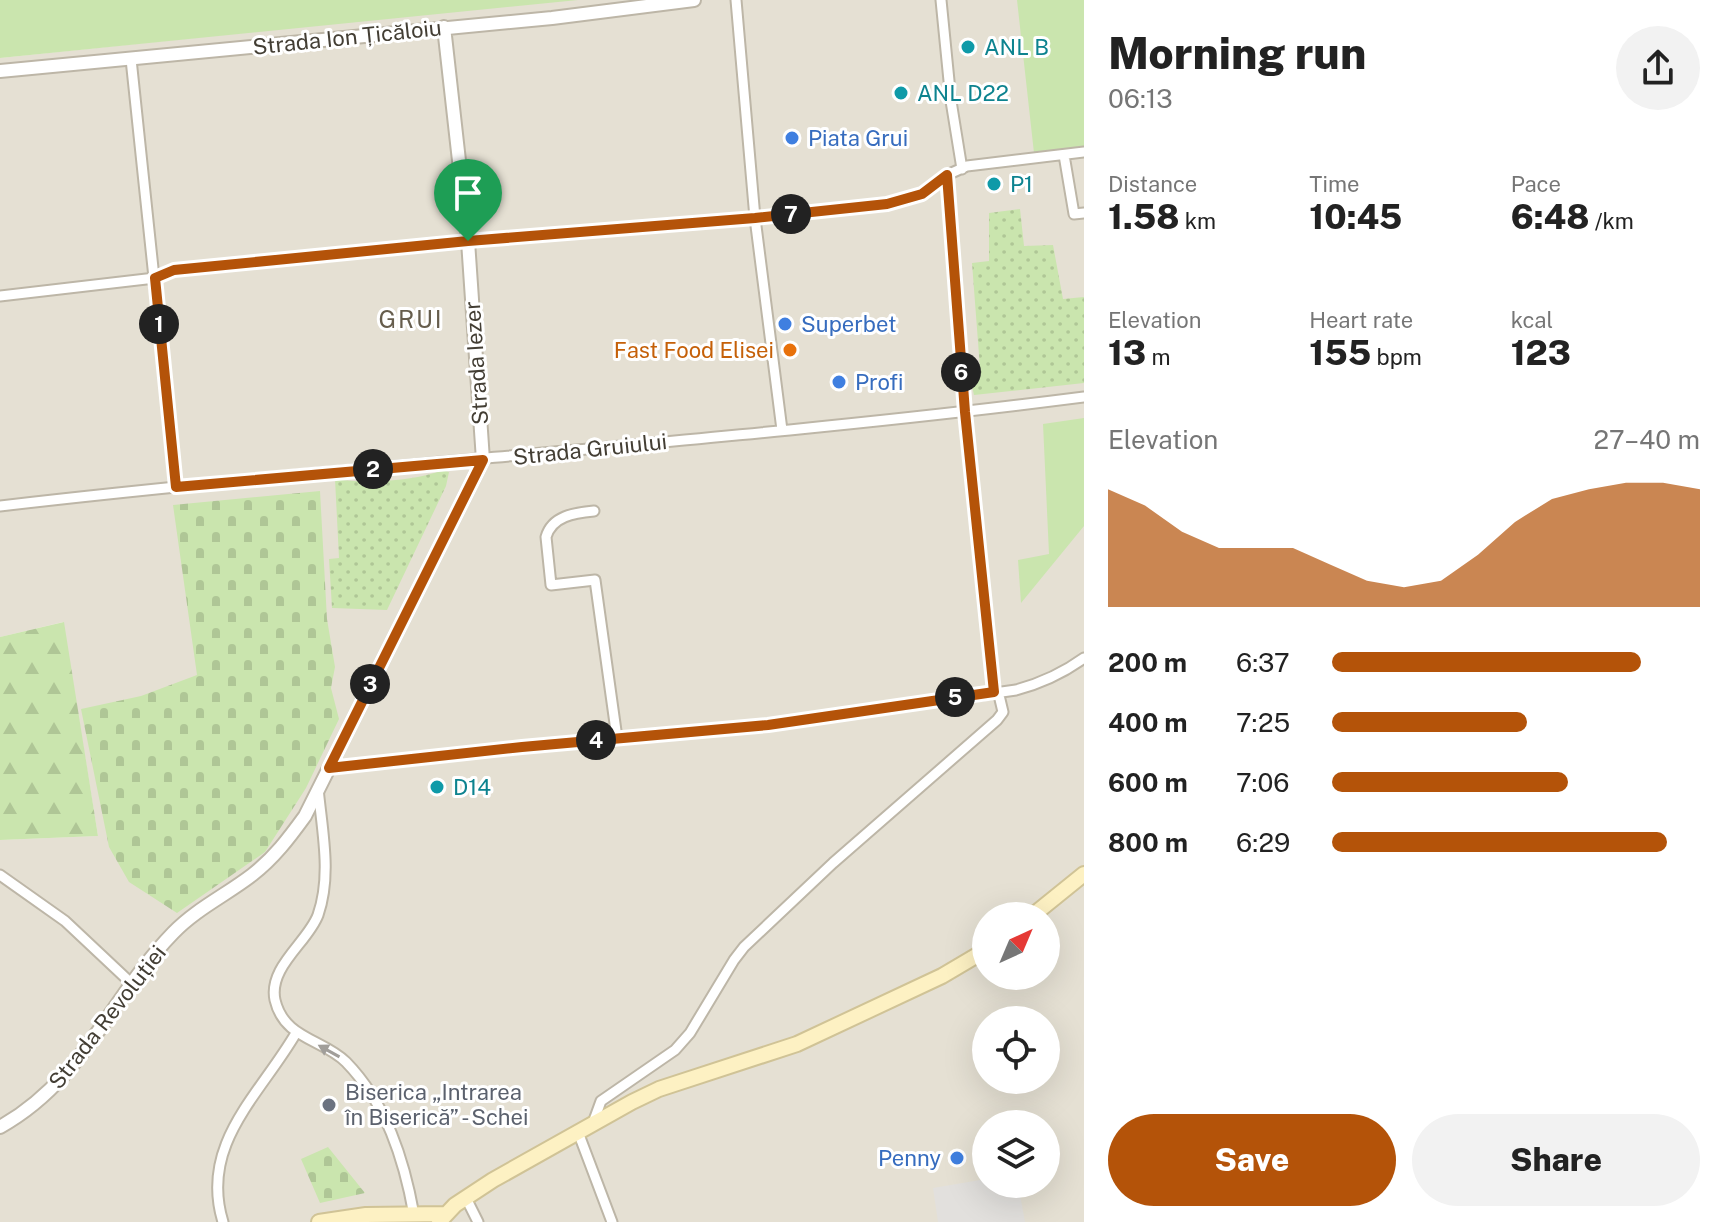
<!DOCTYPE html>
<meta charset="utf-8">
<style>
body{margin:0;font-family:"Public Sans",sans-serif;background:#f2f2f2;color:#222;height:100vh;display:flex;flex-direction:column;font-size:30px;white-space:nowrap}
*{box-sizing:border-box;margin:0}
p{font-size:26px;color:#767676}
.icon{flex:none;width:44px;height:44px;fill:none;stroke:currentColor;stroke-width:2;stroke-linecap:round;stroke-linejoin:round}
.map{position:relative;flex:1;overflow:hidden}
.side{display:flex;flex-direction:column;background:#fff;width:640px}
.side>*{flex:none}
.needle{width:52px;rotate:44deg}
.fabs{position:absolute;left:972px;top:902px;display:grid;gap:16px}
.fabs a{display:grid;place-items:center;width:88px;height:88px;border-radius:50%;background:#fff;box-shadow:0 8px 32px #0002;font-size:40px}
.pin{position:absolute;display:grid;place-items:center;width:68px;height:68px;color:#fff;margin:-82px -34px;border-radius:50% 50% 50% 0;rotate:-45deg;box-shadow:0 0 8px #0007}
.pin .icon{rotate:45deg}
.km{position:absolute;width:40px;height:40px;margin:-20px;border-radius:50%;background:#222;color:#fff;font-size:22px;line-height:40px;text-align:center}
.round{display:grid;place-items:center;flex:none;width:84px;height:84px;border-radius:42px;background:#f2f2f2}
.overview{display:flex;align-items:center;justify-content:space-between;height:136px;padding:0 24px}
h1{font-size:44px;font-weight:800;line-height:60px}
.figures{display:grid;grid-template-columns:repeat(3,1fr);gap:12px;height:136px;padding:8px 24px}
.figures div{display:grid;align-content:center}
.figures b{font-size:34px;font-weight:800}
.figures small{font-size:22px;font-weight:400}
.figures p{font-size:22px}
.chart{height:224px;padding:16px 24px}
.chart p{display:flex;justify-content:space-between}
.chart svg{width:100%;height:144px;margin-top:8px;fill:#b45309;opacity:.7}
.cta{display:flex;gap:16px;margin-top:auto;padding:16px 24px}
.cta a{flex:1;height:92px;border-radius:48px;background:#b45309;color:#fff;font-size:32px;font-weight:800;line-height:92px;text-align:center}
.cta a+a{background:#f2f2f2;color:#222}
ul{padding:0 24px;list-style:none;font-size:26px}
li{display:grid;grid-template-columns:128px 96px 1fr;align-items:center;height:60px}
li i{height:20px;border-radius:10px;background:#b45309}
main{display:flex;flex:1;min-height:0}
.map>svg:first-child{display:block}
.residential{fill:#e5e0d3;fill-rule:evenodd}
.green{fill:#cae5ae}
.forest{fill:url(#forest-firs)}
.cemetery{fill:url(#cemetery-stones)}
.park{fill:url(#park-dots)}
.parking{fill:#e2e0dd}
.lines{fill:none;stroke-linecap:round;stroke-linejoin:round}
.minor-casing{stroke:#bdb6a7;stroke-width:13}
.tertiary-casing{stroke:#bdb6a7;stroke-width:16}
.secondary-casing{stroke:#d0c396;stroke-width:18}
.minor{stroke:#fff;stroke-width:9}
.tertiary{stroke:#fff;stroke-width:12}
.secondary{stroke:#fdf1c3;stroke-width:14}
.oneway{fill:#a19e9a}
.route-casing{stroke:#fff;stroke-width:16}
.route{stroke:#b45309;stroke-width:10}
.culture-dot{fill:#0f9aa8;stroke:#fff;stroke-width:3}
.shop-dot{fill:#3f7fe0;stroke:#fff;stroke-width:3}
.food-dot{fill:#e8710a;stroke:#fff;stroke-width:3}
.worship-dot{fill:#6b7280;stroke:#fff;stroke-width:3}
.labels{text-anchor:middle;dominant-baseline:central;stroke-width:6;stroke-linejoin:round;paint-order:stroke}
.street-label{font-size:22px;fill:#433e34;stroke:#fff}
.culture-label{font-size:22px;fill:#0d838f;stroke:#fff;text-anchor:start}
.shop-label{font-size:22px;fill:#366cbe;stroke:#fff;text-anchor:start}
.food-label{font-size:22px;fill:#c56008;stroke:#fff;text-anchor:end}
.worship-label{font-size:22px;fill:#5b616d;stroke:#fff;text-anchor:start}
.neighbourhood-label{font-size:24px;letter-spacing:2px;fill:#665d4c;stroke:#fff}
</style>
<main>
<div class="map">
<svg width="1084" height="1222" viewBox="0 0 1084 1222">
<defs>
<pattern id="forest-firs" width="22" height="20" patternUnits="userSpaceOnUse" patternTransform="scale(2)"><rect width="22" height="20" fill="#cae5ae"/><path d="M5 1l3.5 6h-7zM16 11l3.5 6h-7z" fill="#afc696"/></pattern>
<pattern id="cemetery-stones" width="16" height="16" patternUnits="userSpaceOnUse" patternTransform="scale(2)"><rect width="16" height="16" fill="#cae5ae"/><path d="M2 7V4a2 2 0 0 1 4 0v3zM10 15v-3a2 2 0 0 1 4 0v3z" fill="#afc696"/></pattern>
<pattern id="park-dots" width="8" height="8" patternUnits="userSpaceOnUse" patternTransform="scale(2)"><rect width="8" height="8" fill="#cae5ae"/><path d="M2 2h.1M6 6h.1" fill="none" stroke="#afc696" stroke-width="1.8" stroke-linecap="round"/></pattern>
</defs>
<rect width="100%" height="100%" fill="#f2eee4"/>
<path class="residential" d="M 561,0 L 1084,0 L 1084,1222 L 0,1222 L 0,840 L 98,836 L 63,622 L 0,637 L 0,58 ZM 986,916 L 1046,916 L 1046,976 L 986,976 ZM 986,1020 L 1046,1020 L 1046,1080 L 986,1080 ZM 986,1124 L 1046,1124 L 1046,1184 L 986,1184 Z"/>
<path class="green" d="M 0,0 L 578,0 L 0,58 Z
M 1017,0 L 1084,0 L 1084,148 L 1034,153 Z
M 1084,418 L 1084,526 L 1021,603 L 1018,560 L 1049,554 L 1043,424 Z"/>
<path class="forest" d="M 64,622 L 98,836 L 0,840 L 0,637 Z"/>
<path class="cemetery" d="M 320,491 L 327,619 L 335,667 L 331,688 L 339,719 L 306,788 L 265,852 L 177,913 L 129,882 L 109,847 L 81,709 L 141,696 L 197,675 L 173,505 Z
M 328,1147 L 365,1193 L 320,1203 L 301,1159 Z"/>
<path class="park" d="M 1020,209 L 1024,246 L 1053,245 L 1063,299 L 1084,297 L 1084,383 L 974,395 L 968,369 L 980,368 L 972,263 L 989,261 L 989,213 Z
M 442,470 L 449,472 L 446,486 L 387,610 L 332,608 L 329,559 L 339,558 L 335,479 C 363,484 417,481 442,470 Z"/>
<path class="parking" d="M 986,1179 L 986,1184 L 1018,1184 L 1025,1222 L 938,1222 L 933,1188 Z"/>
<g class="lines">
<defs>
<path id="minor" d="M 736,0 L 755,218 L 782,430
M 941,0 L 951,101 L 962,169
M 131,59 L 176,487
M 1064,155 L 1074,214 L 1084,213
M 947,175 L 965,412 L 994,692
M 0,296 L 155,278 L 174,270 L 468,241 L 755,218 L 887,204 L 922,194 L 947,175 L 967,166 L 1084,152
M 0,506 C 361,464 724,443 1084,397
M 594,511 C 574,513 552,516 546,537 L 551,585 L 595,580 L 617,738
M 329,768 L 522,747 L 768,725 L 1016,690 C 1042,683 1062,674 1084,658
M 318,788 C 322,830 332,875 318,915 C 308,942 268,967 275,1000 C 284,1039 323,1039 346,1062 C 386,1103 404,1159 414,1215
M 0,875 L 65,921 L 131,983
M 593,1123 L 601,1101 L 675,1050 L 690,1033 L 734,960 L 744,947 L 833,863 L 997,720 L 1003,712 L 998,691
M 578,1132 L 612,1222
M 466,1198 L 478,1222
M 223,1222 C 199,1144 260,1095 296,1033"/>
<path id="tertiary" d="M 0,71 L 552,18 L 694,0
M 0,1127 C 84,1080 110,998 173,933 C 196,909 226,895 252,875 C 274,858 289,838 305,816 L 483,460 L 468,241 L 444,27"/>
<path id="secondary" d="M 1032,916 L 1084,874
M 319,1222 L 366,1215 L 445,1214
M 439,1222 L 455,1205 L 493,1180 L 632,1102 L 659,1089 L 797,1044 L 942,976 L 986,950"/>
</defs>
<use href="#minor" class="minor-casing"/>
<use href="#tertiary" class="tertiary-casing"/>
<use href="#secondary" class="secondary-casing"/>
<use href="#minor" class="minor"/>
<use href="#tertiary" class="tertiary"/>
<use href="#secondary" class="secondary"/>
</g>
<defs><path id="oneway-solid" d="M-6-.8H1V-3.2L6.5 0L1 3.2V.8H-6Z" transform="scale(2)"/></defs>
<use class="oneway" href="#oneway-solid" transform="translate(329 1051) rotate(-151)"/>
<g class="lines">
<defs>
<path id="route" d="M 947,175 L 965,412 L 994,692 L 768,725 L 522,747 L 329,768 L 483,460 L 176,487 L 155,278 L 174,270 L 468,241 L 755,218 L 887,204 L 922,194 Z"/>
</defs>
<use href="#route" class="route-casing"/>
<use href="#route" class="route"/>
</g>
<g class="culture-dot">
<circle cx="968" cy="47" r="8"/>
<circle cx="901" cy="93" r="8"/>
<circle cx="994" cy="184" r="8"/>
<circle cx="437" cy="787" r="8"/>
</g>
<g class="shop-dot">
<circle cx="792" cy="138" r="8"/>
<circle cx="785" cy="324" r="8"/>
<circle cx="839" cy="382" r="8"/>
<circle cx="957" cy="1158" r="8"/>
</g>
<circle class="food-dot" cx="790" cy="350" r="8"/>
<circle class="worship-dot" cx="329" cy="1105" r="8"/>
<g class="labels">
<g class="street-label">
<text transform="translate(347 37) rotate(-6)">Strada Ion Țicăloiu</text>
<text transform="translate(476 363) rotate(-94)">Strada Iezer</text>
<text transform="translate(590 449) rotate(-6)">Strada Gruiului</text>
<text transform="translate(107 1017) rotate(-52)">Strada Revoluției</text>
</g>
<g class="culture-label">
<text x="984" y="47">ANL B</text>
<text x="917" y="93">ANL D22</text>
<text x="1010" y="184">P1</text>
<text x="453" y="787">D14</text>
</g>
<g class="shop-label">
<text x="808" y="138">Piata Grui</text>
<text x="801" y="324">Superbet</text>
<text x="855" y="382">Profi</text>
<text x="941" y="1158" text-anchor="end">Penny</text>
</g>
<g class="food-label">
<text x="774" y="350">Fast Food Elisei</text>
</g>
<g class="worship-label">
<text x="345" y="1092">Biserica „Intrarea<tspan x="345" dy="25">în Biserică” - Schei</tspan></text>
</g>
<g class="neighbourhood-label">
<text x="411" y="319">GRUI</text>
</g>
</g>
</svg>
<div class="fabs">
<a><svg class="needle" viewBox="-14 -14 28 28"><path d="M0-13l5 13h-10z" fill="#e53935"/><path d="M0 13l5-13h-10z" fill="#767676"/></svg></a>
<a><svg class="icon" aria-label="locate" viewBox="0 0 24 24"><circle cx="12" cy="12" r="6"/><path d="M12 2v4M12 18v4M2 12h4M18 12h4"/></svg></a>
<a><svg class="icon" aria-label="layers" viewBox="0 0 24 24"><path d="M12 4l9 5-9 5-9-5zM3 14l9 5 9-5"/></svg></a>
</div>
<div class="pin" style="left:468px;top:241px;background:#1e9e55"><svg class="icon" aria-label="arrive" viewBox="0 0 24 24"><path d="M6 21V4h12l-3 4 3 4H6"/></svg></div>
<b class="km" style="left:159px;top:324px">1</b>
<b class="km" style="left:373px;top:469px">2</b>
<b class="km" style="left:370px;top:684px">3</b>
<b class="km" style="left:596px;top:740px">4</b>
<b class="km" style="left:955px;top:697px">5</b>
<b class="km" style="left:961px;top:372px">6</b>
<b class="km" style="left:791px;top:214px">7</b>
</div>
<section class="side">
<div class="overview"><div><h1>Morning run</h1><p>06:13</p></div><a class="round"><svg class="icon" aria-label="share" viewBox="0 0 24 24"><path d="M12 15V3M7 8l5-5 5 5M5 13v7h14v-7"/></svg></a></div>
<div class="figures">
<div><p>Distance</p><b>1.58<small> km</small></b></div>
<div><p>Time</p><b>10:45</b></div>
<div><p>Pace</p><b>6:48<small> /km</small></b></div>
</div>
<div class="figures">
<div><p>Elevation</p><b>13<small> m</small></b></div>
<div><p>Heart rate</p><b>155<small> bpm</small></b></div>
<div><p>kcal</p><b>123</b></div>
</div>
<div class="chart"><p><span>Elevation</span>27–40 m</p>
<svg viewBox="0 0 160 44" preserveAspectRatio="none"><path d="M0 44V8L10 13L20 21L30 26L40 26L50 26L60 31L70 36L80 38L90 36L100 28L110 18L120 11L130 8L140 6L150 6L160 8V44z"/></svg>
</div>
<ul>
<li><b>200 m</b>6:37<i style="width:84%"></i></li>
<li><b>400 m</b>7:25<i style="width:53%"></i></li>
<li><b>600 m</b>7:06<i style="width:64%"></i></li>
<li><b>800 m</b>6:29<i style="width:91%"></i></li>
</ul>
<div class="cta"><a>Save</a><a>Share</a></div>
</section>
</main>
